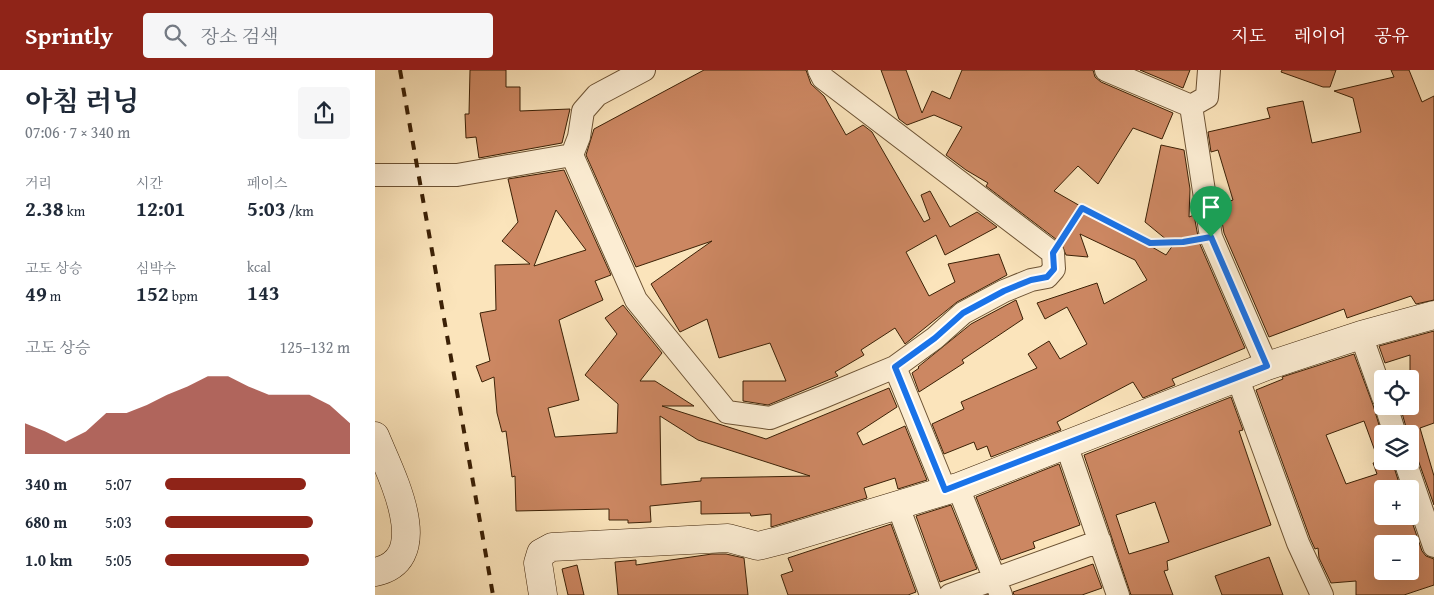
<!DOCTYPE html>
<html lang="ko">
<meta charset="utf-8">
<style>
body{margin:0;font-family:"Gentium Book Plus","Noto Serif KR",serif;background:#f6f6f7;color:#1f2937;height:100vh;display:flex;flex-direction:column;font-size:19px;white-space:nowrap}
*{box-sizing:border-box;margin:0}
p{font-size:16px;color:#747a83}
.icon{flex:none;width:28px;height:28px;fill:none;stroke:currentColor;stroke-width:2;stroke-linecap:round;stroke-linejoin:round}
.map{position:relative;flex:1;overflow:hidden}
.panel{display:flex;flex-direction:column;background:#fff;width:375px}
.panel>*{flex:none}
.controls{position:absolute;left:999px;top:300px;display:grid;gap:10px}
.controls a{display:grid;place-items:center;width:45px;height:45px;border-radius:5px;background:#fff;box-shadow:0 5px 20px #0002;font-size:25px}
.pin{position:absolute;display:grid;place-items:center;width:42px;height:42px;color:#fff;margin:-51px -21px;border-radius:50% 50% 50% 0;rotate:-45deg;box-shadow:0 0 5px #0007}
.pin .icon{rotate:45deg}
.round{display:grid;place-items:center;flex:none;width:52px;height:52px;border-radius:5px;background:#f6f6f7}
.head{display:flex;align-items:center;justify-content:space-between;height:85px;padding:0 25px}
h1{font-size:28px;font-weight:700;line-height:38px}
.stats{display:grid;grid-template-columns:repeat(3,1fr);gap:8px;height:85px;padding:5px 25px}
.stats div{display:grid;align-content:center}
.stats b{font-size:21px;font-weight:700}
.stats small{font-size:14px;font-weight:400}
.stats p{font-size:14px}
.chart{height:140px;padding:10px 25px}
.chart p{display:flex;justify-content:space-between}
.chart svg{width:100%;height:90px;margin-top:5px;fill:#8f2418;opacity:.7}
ul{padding:0 25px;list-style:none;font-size:16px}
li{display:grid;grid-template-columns:80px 60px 1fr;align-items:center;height:38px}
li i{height:12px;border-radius:6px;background:#8f2418}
header{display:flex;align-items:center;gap:30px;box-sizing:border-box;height:70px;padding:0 25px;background:#8f2418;color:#fff}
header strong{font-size:24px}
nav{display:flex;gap:28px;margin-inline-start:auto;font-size:18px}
.search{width:350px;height:45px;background:#f6f6f7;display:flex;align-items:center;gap:12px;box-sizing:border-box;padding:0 18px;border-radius:5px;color:#747a83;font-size:19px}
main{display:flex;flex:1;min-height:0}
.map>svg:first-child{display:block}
.building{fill:#cc8762;stroke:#3c2106;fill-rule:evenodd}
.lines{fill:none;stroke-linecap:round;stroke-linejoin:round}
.street-casing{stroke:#6c5233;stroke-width:24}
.secondary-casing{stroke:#3c2106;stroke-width:29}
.path{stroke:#3c2106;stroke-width:3;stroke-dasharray:4 2.5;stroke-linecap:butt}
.street{stroke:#fcedd3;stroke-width:22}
.secondary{stroke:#fcedd3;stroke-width:28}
.rail{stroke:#3c2106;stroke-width:4;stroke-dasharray:9 9;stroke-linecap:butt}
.route-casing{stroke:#fff;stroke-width:10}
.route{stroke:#1a73e8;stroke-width:6}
</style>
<header>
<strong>Sprintly</strong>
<div class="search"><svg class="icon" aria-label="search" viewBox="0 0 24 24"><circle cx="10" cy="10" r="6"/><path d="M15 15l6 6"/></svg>장소 검색</div>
<nav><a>지도</a><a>레이어</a><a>공유</a></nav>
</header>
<main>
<section class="panel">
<div class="head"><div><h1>아침 러닝</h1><p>07:06 · 7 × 340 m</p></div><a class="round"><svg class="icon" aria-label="share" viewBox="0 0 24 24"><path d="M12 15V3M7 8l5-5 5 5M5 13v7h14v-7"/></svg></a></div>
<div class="stats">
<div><p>거리</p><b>2.38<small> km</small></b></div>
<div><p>시간</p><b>12:01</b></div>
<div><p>페이스</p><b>5:03<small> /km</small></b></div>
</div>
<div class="stats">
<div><p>고도 상승</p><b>49<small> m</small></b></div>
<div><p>심박수</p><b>152<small> bpm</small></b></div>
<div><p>kcal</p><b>143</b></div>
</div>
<div class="chart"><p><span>고도 상승</span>125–132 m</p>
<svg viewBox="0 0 160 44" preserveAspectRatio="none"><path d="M0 44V29L10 33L20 38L30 33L40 24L50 24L60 20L70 15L80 11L90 6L100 6L110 11L120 15L130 15L140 15L150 20L160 29V44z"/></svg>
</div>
<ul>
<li><b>340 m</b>5:07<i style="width:76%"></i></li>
<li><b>680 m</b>5:03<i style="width:80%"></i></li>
<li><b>1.0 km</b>5:05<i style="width:78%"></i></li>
</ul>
</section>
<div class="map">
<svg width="1059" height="525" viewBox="0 0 1059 525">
<rect width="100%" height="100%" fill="#fbe4bb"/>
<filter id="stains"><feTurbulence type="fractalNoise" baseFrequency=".004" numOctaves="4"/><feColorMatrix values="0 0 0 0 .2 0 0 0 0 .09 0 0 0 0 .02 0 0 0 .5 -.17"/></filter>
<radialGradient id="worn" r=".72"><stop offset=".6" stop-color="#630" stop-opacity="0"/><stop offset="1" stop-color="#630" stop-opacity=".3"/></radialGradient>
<path class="building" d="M 95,0 L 131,0 L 131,17 L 145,17 L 145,41 L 195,39 L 187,73 L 104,88 L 101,67 L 91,68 L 90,44 L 94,44 Z
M 329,0 L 431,0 L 436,14 L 449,26 L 471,65 L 488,55 L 497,62 L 549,152 L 555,149 L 546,125 L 555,121 L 575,157 L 602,142 L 622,157 L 570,185 L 561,165 L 531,182 L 554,226 L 580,212 L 573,194 L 624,184 L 632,205 L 582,232 L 530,274 L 520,258 L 486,280 L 489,285 L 460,302 L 463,306 L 393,335 L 368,331 L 368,311 L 411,311 L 395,273 L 344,288 L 332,249 L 305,262 L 276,214 L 337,171 L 261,197 L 211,85 L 219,59 Z
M 506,0 L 531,0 L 547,43 L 557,21 L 575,29 L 587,0 L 718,0 L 720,7 L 726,12 L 798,43 L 787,69 L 758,58 L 723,114 L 703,96 L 679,121 L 791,185 L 798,175 L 770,152 L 786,75 L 809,80 L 815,119 L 814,147 L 819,145 L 824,172 L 870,278 L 797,309 L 800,315 L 768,328 L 758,312 L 682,352 L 686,360 L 616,387 L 612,376 L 602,380 L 599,372 L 569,384 L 557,354 L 589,339 L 586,332 L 662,298 L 653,284 L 674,271 L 685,289 L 712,274 L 692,237 L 670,249 L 662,233 L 722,213 L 729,234 L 772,210 L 760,190 L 705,164 L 713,187 L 691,185 L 686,173 L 611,116 L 613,113 L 591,100 L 571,85 L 587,57 L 559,45 L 532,55 L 524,49 Z
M 765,0 L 815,0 L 808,18 Z
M 907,0 L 961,0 L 955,17 L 948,17 L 906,2 Z
M 1016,0 L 1034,0 L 1047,32 L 1059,26 L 1059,230 L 1041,234 L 1036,226 L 972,248 L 969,239 L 894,267 L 849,163 L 844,135 L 858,130 L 843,80 L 836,82 L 833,62 L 895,48 L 892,38 L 928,31 L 937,73 L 986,62 L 978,28 L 959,21 L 1019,7 Z
M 189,100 L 236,205 L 220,211 L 228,230 L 184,250 L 204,330 L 173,338 L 180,367 L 242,363 L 243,334 L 210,305 L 242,264 L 230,248 L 248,235 L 287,283 L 265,311 L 280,311 L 319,336 L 287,336 L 391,369 L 514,318 L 522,337 L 482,363 L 488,375 L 530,356 L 552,410 L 523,419 L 520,408 L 489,418 L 492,428 L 396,457 L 396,444 L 376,446 L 375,443 L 326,444 L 326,431 L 275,436 L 276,452 L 253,453 L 253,450 L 234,450 L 234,439 L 141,441 L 140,406 L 137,407 L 131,361 L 127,362 L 122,343 L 119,307 L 107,312 L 101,296 L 115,291 L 105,243 L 121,240 L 120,195 L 155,194 L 127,171 L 143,152 L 133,109 ZM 181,140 L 211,180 L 159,196 ZM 285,346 L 323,370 L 435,406 L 326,408 L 326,411 L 286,415 Z
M 641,230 L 648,249 L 587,290 L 589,293 L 544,322 L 537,303 L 544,298 L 543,297 L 596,254 Z
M 1059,261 L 1059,353 L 1045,358 L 1059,406 L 1059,435 L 1042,387 L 1035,379 L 1035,364 L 1033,364 L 1025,336 L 1035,336 L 1035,285 L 1010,293 L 1004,276 Z
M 979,284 L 998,335 L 1008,368 L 1008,391 L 1017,391 L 1026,419 L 1008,419 L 1008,446 L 1035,446 L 1047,481 L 1051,486 L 1059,489 L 1059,515 L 1029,525 L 981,525 L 981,511 L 956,513 L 944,488 L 943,478 L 940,479 L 935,468 L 881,320 L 908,309 L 907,307 ZM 989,351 L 1004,392 L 998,393 L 1002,404 L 971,414 L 951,365 ZM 1008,474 L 1035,474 L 1035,501 L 1008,501 Z
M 856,327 L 868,360 L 864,361 L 896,455 L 792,491 L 793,500 L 789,501 L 798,525 L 756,525 L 709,385 ZM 780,432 L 794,472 L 754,484 L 741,445 Z
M 684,394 L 705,455 L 658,472 L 660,478 L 626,490 L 601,427 Z
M 576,435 L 602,499 L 565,512 L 541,446 Z
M 516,454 L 541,522 L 533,525 L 413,525 L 406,505 L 418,501 L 413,488 Z
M 337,484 L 351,484 L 369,488 L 373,525 L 243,525 L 240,492 L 261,490 L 261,495 Z
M 894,487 L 908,525 L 847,525 L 840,506 Z
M 718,494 L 727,518 L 707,525 L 639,525 L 638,522 Z
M 202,495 L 209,525 L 193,525 L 187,499 Z"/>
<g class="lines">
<defs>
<path id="street" d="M 269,0 L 222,25 L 208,41 L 204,67 L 197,85 L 261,230 L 352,342 L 395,348 L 448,327 L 520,297 L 560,268 L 588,243 L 629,221 L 656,210 L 672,207 L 679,199 L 678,183 L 448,8 L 444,0
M 731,0 L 816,36
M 834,0 L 832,27 L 816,36 L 836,167 L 892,296
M 0,105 L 82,105 L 197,85
M 986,265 L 1008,327
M 520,297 L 570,420
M 863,309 L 923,473 L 947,525
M 1011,336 L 1020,364
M 691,374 L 743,525
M 1030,391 L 1059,476
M 583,417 L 626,525
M 523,436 L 556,525
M 575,525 L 725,471"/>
<path id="secondary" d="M 0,366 C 14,401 62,489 0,502
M 168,525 L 163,493 L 166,483 L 177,477 L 353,468 L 383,476 L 407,470 L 583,417 L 892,296 L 986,265 L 1059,245"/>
</defs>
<use href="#street" class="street-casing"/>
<use href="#secondary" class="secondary-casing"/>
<path class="path" d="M 689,166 L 707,137 L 775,173 L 816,171"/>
<use href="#street" class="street"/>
<use href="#secondary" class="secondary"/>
<path class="rail" d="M 25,0 L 118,525"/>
</g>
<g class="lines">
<defs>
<path id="route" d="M 707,138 L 775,173 L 808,172 L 836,167 L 892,296 L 570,420 L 520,297 L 560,268 L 588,243 L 629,221 L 656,210 L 672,207 L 679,199 L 678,183 Z"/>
</defs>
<use href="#route" class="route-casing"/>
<use href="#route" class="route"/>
</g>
<rect width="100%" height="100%" filter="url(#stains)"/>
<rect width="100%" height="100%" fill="url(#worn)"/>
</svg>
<div class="controls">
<a><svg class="icon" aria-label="locate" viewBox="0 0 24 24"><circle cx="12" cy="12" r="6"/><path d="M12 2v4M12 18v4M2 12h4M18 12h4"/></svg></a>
<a><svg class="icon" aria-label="layers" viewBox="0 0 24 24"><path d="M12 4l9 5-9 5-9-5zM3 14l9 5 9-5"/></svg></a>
<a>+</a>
<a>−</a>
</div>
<div class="pin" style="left:836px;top:167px;background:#1e9e55"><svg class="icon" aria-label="arrive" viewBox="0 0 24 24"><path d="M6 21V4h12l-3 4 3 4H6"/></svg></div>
</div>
</main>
